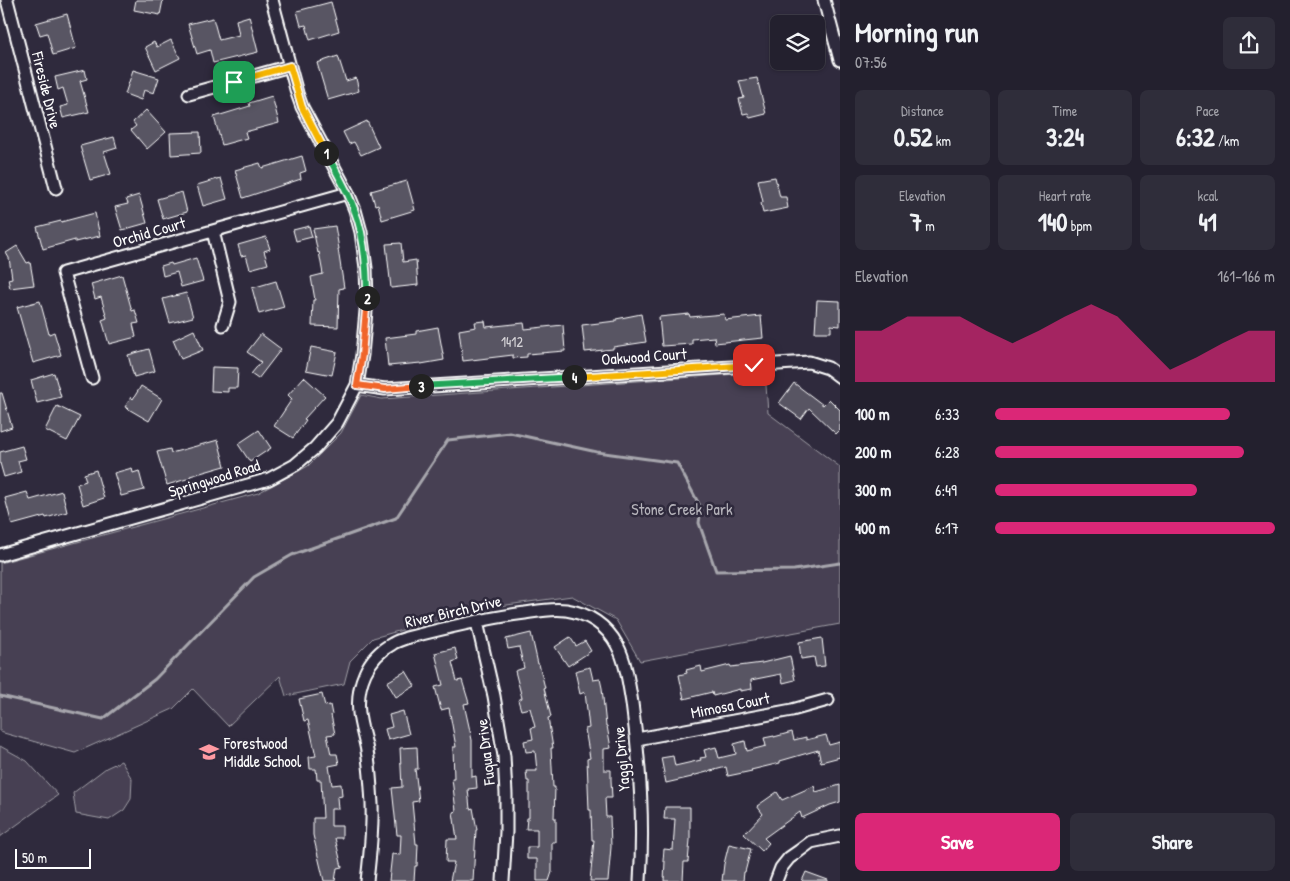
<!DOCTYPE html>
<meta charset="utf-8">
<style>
body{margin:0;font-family:"Patrick Hand",sans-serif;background:#2f2d3a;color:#f1f3f6;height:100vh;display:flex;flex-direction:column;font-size:19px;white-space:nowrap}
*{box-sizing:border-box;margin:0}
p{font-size:16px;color:#a3a3aa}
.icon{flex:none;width:28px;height:28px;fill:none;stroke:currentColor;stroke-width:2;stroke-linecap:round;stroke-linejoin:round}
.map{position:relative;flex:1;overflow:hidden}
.side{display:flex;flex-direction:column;background:#23202e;width:450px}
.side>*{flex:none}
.controls{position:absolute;left:770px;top:15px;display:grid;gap:10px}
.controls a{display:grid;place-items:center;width:55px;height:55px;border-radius:8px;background:#23202e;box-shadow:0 1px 4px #0004,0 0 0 1px #403e4a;font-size:25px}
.scale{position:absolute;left:15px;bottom:12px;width:76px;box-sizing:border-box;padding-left:5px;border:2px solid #fff;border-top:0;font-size:14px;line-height:18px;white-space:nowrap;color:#fff;-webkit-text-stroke:4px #2f2a3d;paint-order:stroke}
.pin{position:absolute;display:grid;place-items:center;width:42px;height:42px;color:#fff;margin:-21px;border-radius:10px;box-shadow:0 2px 8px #0006}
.km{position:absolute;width:25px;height:25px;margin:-12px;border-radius:50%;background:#222;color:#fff;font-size:14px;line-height:25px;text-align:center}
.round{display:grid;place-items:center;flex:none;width:52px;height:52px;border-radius:8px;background:#2f2d3a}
.overview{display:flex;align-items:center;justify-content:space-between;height:85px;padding:0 15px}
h1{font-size:28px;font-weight:800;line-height:38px}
.stats{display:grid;grid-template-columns:repeat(3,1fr);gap:8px;height:85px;padding:5px 15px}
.stats div{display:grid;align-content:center;border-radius:8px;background:#2f2d3a;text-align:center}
.stats b{font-size:25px;font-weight:800}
.stats small{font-size:14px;font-weight:400}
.stats p{font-size:14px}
.chart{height:140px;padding:10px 15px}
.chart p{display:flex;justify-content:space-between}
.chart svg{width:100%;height:90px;margin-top:5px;fill:#db2777;opacity:.7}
.button{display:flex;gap:10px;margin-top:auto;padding:10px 15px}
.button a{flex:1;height:58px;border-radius:8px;background:#db2777;color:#fff;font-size:20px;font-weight:800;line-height:58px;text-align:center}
.button a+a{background:#2f2d3a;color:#f1f3f6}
ul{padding:0 15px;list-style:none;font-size:16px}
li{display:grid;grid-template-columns:80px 60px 1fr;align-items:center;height:38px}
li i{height:12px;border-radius:6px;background:#db2777}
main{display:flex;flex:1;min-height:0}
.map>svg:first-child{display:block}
.green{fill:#464152;stroke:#a2a0a8}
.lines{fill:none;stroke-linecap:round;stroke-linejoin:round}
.stream{stroke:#a7a6ad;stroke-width:3}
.building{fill:#595564;stroke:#fff}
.street-casing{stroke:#fff;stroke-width:15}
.street{stroke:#2f2a3d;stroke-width:11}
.split-1-casing{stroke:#fff;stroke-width:10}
.split-2-casing{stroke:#fff;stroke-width:10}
.split-3-casing{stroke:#fff;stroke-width:10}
.split-4-casing{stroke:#fff;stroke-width:10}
.split-5-casing{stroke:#fff;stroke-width:10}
.split-1{stroke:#f5b400;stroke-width:6}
.split-2{stroke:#22a559;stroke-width:6}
.split-3{stroke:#f0652b;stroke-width:6}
.split-4{stroke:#22a559;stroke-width:6}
.split-5{stroke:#f5b400;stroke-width:6}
.labels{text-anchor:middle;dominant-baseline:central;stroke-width:5;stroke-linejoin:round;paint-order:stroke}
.number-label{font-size:14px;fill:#d6d4d8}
.street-label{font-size:16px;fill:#fff;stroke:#2f2a3d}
.park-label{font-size:16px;fill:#b5b3ba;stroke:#2f2a3d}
.poi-label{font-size:16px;fill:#fff;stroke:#2f2a3d;text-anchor:start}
</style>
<main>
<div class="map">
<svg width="840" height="881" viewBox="0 0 840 881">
<rect width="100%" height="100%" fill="#2f2a3d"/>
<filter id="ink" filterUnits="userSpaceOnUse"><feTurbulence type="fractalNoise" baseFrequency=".02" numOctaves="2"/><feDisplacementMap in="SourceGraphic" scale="10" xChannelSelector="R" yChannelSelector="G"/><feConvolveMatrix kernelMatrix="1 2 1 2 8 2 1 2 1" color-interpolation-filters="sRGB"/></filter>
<g filter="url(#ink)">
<path class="green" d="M 765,372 L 768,413 L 840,467 L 840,624 L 640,661 L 616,620 L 572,596 L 478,609 L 373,638 L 350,661 L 344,684 L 286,696 L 280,676 L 228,726 L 193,689 L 173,709 L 75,753 L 0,732 L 0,563 L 258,493 L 308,466 L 341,433 L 361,395 L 382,399 Z
M 0,746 L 27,761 L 58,795 L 0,837 Z
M 121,761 L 132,779 L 131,799 L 124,810 L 109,820 L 76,814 L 73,793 L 106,768 Z"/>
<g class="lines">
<path class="stream" d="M 0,696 L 103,719 L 155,679 L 254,577 L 292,555 L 396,518 L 448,440 L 510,433 L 597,452 L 677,463 L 701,508 L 699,523 L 716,571 L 794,570 L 840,563"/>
</g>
<path class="building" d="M 136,0 L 163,0 L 160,15 L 134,10 Z
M 331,2 L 339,31 L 310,40 L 306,25 L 301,26 L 297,11 Z
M 67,14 L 76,48 L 53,55 L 47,33 L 40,35 L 36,23 Z
M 249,16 L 258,52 L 213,63 L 210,50 L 197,54 L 188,24 L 213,18 L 219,40 L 239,35 L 236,20 Z
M 171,40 L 180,58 L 156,70 L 145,47 L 154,42 L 157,47 Z
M 338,56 L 346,81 L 356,78 L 359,91 L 328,100 L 317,63 Z
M 85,70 L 87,79 L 80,81 L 89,112 L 63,118 L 60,107 L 68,105 L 63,88 L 58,90 L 55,77 Z
M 133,70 L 159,78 L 154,93 L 144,90 L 141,100 L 125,94 Z
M 757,78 L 766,114 L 750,118 L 748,113 L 743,114 L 739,99 L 744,98 L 739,81 Z
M 272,96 L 279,123 L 245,132 L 247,138 L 222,145 L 214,117 L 250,106 L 249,103 Z
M 146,110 L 166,132 L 147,149 L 131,130 L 136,126 L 133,122 Z
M 367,121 L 379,147 L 361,155 L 354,142 L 349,144 L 343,132 Z
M 200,132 L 201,153 L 171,155 L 170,133 Z
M 114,137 L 117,148 L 104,152 L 111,174 L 90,180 L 80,146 Z
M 302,156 L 306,171 L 300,173 L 301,179 L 243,198 L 235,170 L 260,163 L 262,168 Z
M 775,177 L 780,197 L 786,197 L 788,208 L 763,213 L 761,203 L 763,202 L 758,180 Z
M 221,178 L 227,199 L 203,206 L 197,185 Z
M 407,181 L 415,210 L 382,220 L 378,204 L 375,205 L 371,191 Z
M 182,192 L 187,212 L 163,219 L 157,199 Z
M 139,195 L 147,223 L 122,230 L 115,207 L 128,204 L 126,199 Z
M 95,213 L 100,236 L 75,242 L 75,240 L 43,249 L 37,227 L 61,221 L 61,222 Z
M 309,226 L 312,237 L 296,241 L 293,230 Z
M 335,226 L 339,249 L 338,249 L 344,288 L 339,289 L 338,327 L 312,326 L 313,300 L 315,300 L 311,277 L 323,274 L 319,252 L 318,253 L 313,229 Z
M 266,237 L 270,249 L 264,251 L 268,264 L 250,269 L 246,255 L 241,256 L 238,245 Z
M 401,243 L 403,262 L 416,260 L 418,285 L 391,288 L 386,244 Z
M 17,246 L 27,263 L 30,262 L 34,285 L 10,288 L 8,279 L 12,278 L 9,258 L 6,253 Z
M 196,258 L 203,281 L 181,287 L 177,272 L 163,276 L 161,266 L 171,263 L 172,265 Z
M 122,275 L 132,311 L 135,310 L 139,323 L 133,324 L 136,337 L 109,344 L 102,320 L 107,318 L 101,297 L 95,299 L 91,284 Z
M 276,281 L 284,307 L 259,314 L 252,288 Z
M 186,293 L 193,317 L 170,323 L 163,299 Z
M 817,300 L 840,301 L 840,326 L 831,325 L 831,332 L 815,332 Z
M 40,301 L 49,334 L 54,332 L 61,355 L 33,363 L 17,307 Z
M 641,314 L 646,342 L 613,347 L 613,349 L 585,352 L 582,325 L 616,321 L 616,319 Z
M 689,314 L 690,317 L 724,314 L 725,320 L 761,316 L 763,338 L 715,343 L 714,337 L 692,339 L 692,344 L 662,346 L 659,317 Z
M 485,321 L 486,327 L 524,323 L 525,329 L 563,325 L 565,351 L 527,354 L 527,357 L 513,358 L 513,355 L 463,361 L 459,330 L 476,327 L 475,322 Z
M 438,327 L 444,360 L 421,364 L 421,363 L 388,366 L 385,338 L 416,334 L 416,331 Z
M 194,330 L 203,350 L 181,359 L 173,340 Z
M 261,334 L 281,349 L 258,379 L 251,374 L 261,362 L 247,352 Z
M 311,347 L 337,352 L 332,375 L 306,370 Z
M 149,349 L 155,371 L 134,377 L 128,355 Z
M 212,367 L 238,368 L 237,388 L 228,388 L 228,392 L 211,391 Z
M 54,373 L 61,397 L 37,403 L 31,380 Z
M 304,377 L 325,396 L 304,419 L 306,420 L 293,438 L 274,426 L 292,399 L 288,395 Z
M 794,383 L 823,405 L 829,399 L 840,410 L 840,430 L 836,434 L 809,408 L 801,419 L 779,403 Z
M 141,386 L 162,399 L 149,421 L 125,407 L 131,397 L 133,399 Z
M 0,393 L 2,393 L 12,427 L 0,431 Z
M 57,406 L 80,417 L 67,441 L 45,430 Z
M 259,430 L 271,448 L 250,462 L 238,444 Z
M 218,440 L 225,466 L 190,476 L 190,478 L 167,485 L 157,452 L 170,449 L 171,453 Z
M 22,446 L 26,459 L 18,461 L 21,472 L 4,477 L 0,463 L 0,452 Z
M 132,468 L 133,473 L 139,471 L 144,490 L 121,496 L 114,473 Z
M 96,470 L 104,498 L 83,505 L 77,484 L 86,481 L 84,474 Z
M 62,491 L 67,512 L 46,518 L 45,516 L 12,525 L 5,498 L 27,492 L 30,500 Z
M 531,633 L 538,664 L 539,664 L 545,688 L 544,688 L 551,717 L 548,718 L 553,748 L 551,748 L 553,787 L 555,787 L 554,818 L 556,818 L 556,842 L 552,842 L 552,872 L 549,881 L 537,881 L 537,859 L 527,859 L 527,847 L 537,847 L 537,829 L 526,829 L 527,818 L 529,818 L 529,781 L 527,781 L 526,771 L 537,771 L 535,751 L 526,752 L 524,741 L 533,739 L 531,728 L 535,727 L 530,708 L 521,710 L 518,700 L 522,698 L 515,671 L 524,668 L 519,647 L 508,649 L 506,639 Z
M 570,637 L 576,646 L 585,641 L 591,651 L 568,666 L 555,647 Z
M 822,638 L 825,666 L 816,667 L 814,657 L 801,659 L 799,642 Z
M 455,648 L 458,660 L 452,662 L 457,681 L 462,680 L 469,703 L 464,704 L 472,740 L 472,777 L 476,776 L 477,788 L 468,789 L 470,809 L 473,808 L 477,830 L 476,830 L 473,881 L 450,881 L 454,862 L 446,862 L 447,839 L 457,839 L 453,812 L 456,811 L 452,779 L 454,779 L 453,747 L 456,747 L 449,708 L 441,710 L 435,687 L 443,685 L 435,653 Z
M 790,656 L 795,680 L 783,683 L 781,674 L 751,680 L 752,689 L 740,691 L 740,689 L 713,696 L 712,692 L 684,699 L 679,675 L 687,673 L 686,670 L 701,666 L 702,672 L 730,665 L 731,667 L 762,663 Z
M 590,667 L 593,680 L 600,679 L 602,688 L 606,726 L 607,726 L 611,748 L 604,749 L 604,770 L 611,770 L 611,780 L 612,798 L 605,798 L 606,817 L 610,817 L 611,847 L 608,881 L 590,881 L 594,840 L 592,840 L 591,810 L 589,810 L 587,759 L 590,758 L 585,729 L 589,728 L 585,692 L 580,694 L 575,671 Z
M 406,671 L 415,686 L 396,697 L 387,682 Z
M 322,694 L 325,706 L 330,705 L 332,715 L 331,715 L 335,734 L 327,735 L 331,754 L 337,754 L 339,764 L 329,766 L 332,785 L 341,784 L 342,796 L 337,797 L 338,809 L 331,809 L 331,826 L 342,826 L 342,838 L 335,838 L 342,867 L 337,868 L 335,881 L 324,881 L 313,835 L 313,818 L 323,818 L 321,780 L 317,780 L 316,769 L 310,769 L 309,757 L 316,756 L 308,720 L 304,721 L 299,699 Z
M 403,711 L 409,734 L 388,740 L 385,729 L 392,727 L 389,715 Z
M 792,732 L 794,740 L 806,737 L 806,740 L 826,735 L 829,745 L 840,742 L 840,757 L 821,762 L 818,750 L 780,761 L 780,763 L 751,770 L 752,771 L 728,776 L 726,767 L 692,776 L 692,777 L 666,783 L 661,758 L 673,756 L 675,766 L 701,760 L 700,758 L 706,757 L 704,750 L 716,747 L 719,758 L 736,754 L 734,744 L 745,741 L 747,751 L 766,746 L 764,738 L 774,736 L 774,737 Z
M 417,747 L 418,769 L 415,769 L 419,801 L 412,802 L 416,844 L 418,844 L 417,866 L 415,866 L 414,881 L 389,881 L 392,854 L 400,855 L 401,835 L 397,835 L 392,788 L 402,787 L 400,748 Z
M 840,785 L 840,802 L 830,805 L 802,818 L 800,812 L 764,838 L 769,843 L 762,851 L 744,834 L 763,814 L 757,806 L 777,792 L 782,800 L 814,786 L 816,792 Z
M 665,807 L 690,807 L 690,840 L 688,862 L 684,862 L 683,881 L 664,881 L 665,861 L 663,861 L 664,849 L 673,850 L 675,819 L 664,819 Z
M 729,844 L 751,849 L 745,872 L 744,872 L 743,881 L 722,881 L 724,864 Z
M 806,872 L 828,880 L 828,881 L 802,881 Z"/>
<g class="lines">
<defs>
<path id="street" d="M 7,0 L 56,188
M 824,0 L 840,60
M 189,94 L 290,66
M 213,231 L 230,302 L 223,325
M 92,378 L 63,273 L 348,193
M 357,385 L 385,389 L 809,362 L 828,368 L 840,377
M 0,555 L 269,479 L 295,465 L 315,448 L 337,423 L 357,385 L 362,355 L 367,300 L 366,268 L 361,232 L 355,210 L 348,193 L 302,107 L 297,93 L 272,0
M 477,622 L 494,696 L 504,756 L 506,794 L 506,832 L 503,881
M 637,739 L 792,710 L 828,700
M 367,881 C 370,855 373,830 372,804 C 371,787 370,768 367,751 C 365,738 360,726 359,713 C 356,686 367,657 392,644 C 396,641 401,640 406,638 C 445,628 485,618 525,613 C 538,611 552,608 566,610 C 588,613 607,626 617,645 C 626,661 629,685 632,703 C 640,762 644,822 640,881
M 776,881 L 781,868 L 789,858 L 799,851 L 811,842 L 840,836"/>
</defs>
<use href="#street" class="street-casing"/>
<use href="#street" class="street"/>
</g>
</g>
<g class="lines" filter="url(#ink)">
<defs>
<path id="split-1" d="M 234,82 L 290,66 L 302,107 L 326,153"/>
<path id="split-2" d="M 326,153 C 336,171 347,189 354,209 C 365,236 367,268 367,298"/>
<path id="split-3" d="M 367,298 L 362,355 L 357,385 L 385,389 L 421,386"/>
<path id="split-4" d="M 421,386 L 574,377"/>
<path id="split-5" d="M 574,377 L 754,365"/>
</defs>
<use href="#split-1" class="split-1-casing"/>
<use href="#split-2" class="split-2-casing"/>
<use href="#split-3" class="split-3-casing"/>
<use href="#split-4" class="split-4-casing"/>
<use href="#split-5" class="split-5-casing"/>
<use href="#split-1" class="split-1"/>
<use href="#split-2" class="split-2"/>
<use href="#split-3" class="split-3"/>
<use href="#split-4" class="split-4"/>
<use href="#split-5" class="split-5"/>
</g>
<defs>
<symbol id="school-bare" viewBox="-9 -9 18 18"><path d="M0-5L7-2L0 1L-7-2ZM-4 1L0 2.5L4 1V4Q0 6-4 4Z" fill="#ff9aa2" stroke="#2f2a3d" stroke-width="2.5" paint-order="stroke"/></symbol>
</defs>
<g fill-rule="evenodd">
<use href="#school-bare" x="195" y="738" width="28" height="28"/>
</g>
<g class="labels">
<g class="number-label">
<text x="512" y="341">1412</text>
</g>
<g class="street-label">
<text transform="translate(47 90) rotate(76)">Fireside Drive</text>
<text transform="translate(149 232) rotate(-16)">Orchid Court</text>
<text transform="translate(644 356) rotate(-4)">Oakwood Court</text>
<text transform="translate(214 478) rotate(-17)">Springwood Road</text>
<text transform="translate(453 611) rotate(-13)">River Birch Drive</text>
<text transform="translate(730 705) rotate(-11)">Mimosa Court</text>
<text transform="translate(485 752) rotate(-97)">Fuqua Drive</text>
<text transform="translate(621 759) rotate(-95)">Yaggi Drive</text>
</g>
<g class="park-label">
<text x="682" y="509">Stone Creek Park</text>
</g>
<g class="poi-label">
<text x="224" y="743">Forestwood<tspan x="224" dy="18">Middle School</tspan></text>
</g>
</g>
</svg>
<div class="controls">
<a><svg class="icon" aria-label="layers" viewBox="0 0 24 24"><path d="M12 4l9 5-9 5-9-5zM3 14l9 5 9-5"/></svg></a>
</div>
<div class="scale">50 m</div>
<div class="pin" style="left:234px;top:82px;background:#1e9e55"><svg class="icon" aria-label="arrive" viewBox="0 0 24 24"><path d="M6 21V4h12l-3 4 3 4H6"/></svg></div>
<div class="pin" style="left:754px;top:365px;background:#d93025"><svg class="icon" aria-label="check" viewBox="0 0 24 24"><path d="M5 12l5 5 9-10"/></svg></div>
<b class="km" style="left:326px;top:153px">1</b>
<b class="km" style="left:367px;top:298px">2</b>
<b class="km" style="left:421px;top:386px">3</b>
<b class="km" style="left:574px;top:377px">4</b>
</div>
<section class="side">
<div class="overview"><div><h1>Morning run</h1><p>07:56</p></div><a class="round"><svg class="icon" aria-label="share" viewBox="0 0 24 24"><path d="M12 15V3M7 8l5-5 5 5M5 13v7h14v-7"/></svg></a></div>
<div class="stats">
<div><p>Distance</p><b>0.52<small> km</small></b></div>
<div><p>Time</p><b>3:24</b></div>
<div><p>Pace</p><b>6:32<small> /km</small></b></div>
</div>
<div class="stats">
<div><p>Elevation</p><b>7<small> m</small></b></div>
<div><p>Heart rate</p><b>140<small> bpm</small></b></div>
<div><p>kcal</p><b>41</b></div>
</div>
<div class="chart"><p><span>Elevation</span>161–166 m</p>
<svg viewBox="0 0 160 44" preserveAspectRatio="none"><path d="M0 44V19L10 19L20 12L30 12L40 12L50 19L60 25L70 19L80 12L90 6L100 12L110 25L120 38L130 32L140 25L150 19L160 19V44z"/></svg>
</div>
<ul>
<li><b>100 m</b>6:33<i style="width:84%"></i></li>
<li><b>200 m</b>6:28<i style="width:89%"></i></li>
<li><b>300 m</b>6:49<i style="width:72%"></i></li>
<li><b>400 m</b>6:17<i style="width:100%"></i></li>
</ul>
<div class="button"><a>Save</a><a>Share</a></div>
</section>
</main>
